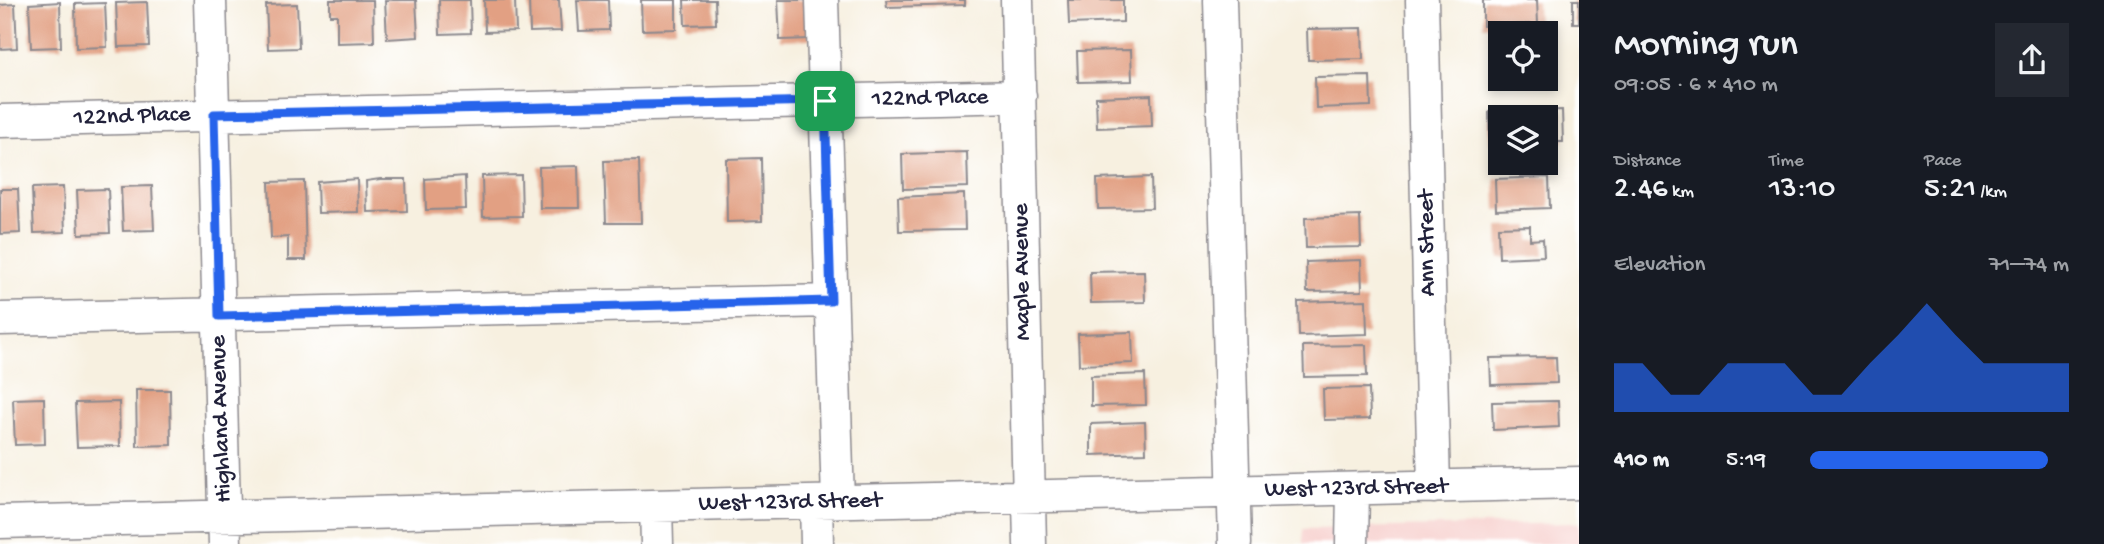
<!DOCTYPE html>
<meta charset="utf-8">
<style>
body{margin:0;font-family:"Gochi Hand",sans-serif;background:#242831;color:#f1f3f6;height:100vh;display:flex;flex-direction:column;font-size:26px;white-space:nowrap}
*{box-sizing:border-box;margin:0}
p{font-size:23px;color:#9ea1a6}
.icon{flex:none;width:38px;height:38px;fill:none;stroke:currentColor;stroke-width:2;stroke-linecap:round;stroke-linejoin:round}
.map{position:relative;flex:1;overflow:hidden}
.panel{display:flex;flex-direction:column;background:#171b24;width:525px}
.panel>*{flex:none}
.buttons{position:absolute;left:1488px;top:21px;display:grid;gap:14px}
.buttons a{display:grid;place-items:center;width:70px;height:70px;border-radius:0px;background:#171b24;box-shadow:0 4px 10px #0003;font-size:35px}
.pin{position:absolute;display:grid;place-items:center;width:60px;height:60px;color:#fff;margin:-30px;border-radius:14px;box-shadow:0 4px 10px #0006}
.round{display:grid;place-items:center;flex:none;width:74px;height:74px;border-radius:0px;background:#242831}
.summary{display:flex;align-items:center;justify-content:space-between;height:119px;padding:0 35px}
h1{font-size:38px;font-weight:600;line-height:52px}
.metrics{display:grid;grid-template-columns:repeat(3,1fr);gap:10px;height:119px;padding:7px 35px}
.metrics div{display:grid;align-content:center}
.metrics b{font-size:30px;font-weight:600}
.metrics small{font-size:19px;font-weight:400}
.metrics p{font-size:19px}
.chart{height:196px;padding:14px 35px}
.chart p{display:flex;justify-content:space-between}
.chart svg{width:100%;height:126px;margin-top:7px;fill:#2563eb;opacity:.7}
ul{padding:0 35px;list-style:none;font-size:23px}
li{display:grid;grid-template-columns:112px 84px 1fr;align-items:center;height:52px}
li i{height:18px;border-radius:9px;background:#2563eb}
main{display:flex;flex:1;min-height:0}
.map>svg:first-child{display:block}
.built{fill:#f7d0ce}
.building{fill:#e2a083}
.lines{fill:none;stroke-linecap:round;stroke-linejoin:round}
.minor-casing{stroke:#8c898e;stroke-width:35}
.minor{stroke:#fff;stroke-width:32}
.route-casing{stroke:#fff;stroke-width:14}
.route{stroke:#2563eb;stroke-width:9}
.labels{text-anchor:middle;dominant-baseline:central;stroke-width:7;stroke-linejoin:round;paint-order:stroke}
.street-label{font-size:24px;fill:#22223b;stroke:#fff}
</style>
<main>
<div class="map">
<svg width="1579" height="544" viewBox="0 0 1579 544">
<rect width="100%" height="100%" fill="#fff"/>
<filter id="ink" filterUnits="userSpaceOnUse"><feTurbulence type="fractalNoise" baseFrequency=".0143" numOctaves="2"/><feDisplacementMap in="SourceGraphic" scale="14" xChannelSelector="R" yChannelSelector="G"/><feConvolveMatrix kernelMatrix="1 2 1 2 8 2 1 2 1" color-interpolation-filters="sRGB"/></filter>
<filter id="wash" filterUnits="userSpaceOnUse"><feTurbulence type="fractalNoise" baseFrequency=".00686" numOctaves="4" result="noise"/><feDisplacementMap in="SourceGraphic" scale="28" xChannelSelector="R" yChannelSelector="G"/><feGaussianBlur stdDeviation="1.57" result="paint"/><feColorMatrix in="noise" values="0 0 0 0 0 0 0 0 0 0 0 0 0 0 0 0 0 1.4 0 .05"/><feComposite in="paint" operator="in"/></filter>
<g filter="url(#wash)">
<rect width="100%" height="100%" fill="#f7f0e0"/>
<path class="built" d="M 1579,523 L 1579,544 L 1303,544 L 1303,529 Z"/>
<g id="blocks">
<path class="building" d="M 330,0 L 373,0 L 374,42 L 337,43 L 337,15 L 330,15 Z
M 385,0 L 416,0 L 418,37 L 387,39 Z
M 439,0 L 470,0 L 471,33 L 440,34 Z
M 484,0 L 515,0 L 516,31 L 485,32 Z
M 529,0 L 559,0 L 561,31 L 530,32 Z
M 577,0 L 608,0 L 609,30 L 579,31 Z
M 641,0 L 676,0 L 676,29 L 642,30 Z
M 684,0 L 715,0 L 716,24 L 685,25 Z
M 778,0 L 809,0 L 810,39 L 780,40 Z
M 886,0 L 965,0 L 965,5 L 887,7 Z
M 1068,0 L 1123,0 L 1123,22 L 1069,24 Z
M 1483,0 L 1537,0 L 1538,24 L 1483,26 Z
M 1573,0 L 1579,0 L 1579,23 L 1573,23 Z
M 60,2 L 61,47 L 31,48 L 29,4 Z
M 147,2 L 149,46 L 118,47 L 116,3 Z
M 105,3 L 107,47 L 76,48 L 75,4 Z
M 15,4 L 17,48 L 0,49 L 0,5 Z
M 297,4 L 299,48 L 268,49 L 266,5 Z
M 1362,28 L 1363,59 L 1308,60 L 1307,29 Z
M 1131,50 L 1132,81 L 1078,82 L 1077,51 Z
M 1370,76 L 1371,106 L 1316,108 L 1315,77 Z
M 1151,95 L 1152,126 L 1097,128 L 1096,97 Z
M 1562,110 L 1563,142 L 1545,142 L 1545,117 L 1500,117 L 1500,144 L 1490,144 L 1489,112 Z
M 967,152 L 968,187 L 903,189 L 902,154 Z
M 761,158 L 762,221 L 727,222 L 726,159 Z
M 639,160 L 641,223 L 606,223 L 604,161 Z
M 578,166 L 579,208 L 540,208 L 539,167 Z
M 521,175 L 522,216 L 483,217 L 482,176 Z
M 465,176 L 466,209 L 426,210 L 425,179 Z
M 1151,177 L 1152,208 L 1098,209 L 1097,179 Z
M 1549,177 L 1550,208 L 1496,210 L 1495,179 Z
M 357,179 L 358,212 L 318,213 L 317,182 Z
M 380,179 L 406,179 L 407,211 L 367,212 L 366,181 Z
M 304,181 L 306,260 L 288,260 L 288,237 L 271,238 L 269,182 Z
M 152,186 L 154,230 L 123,231 L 121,187 Z
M 63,187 L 65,232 L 34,233 L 32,188 Z
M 0,189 L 18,189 L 20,233 L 0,234 Z
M 108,189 L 110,233 L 79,234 L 77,190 Z
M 964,194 L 965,230 L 899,231 L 898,197 Z
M 1360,216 L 1361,247 L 1306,248 L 1305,218 Z
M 1530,226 L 1530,240 L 1543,239 L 1544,256 L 1499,258 L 1498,227 Z
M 1361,260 L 1362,291 L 1307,292 L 1306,262 Z
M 1144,271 L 1145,302 L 1091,303 L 1090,272 Z
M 1366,300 L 1367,334 L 1299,336 L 1298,302 Z
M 1132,332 L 1133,363 L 1079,365 L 1078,334 Z
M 1366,345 L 1367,376 L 1304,377 L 1303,346 Z
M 1556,357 L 1557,383 L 1491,385 L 1490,358 Z
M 1145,374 L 1146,405 L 1091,406 L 1091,376 Z
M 1369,388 L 1370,419 L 1324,420 L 1323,389 Z
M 136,390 L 170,390 L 171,445 L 137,446 Z
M 44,398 L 45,444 L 15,445 L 13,399 Z
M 1558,401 L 1559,427 L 1493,430 L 1492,402 Z
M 119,402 L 120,446 L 77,447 L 75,403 Z
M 1145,422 L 1146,453 L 1091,455 L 1091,424 Z"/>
</g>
</g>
<g filter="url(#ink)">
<use href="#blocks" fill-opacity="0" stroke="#8c898e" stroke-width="2"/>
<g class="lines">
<defs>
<path id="minor" d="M 210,0 L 225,544
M 822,0 L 838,501
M 1017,0 L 1030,544
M 1220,0 L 1235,544
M 1422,0 L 1434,487
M 0,121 L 1020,96
M 0,319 L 831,301
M 816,502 L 817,544
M 656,506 L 657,544
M 0,522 L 1579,483
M 1352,544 L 1353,489"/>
</defs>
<use href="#minor" class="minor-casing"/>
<use href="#minor" class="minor"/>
</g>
</g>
<g class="lines" filter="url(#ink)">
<defs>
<path id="route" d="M 825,101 L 831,301 L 219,316 L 214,114 Z"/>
</defs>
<use href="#route" class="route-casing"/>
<use href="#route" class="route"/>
</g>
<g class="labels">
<g class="street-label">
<text transform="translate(930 99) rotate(-1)">122nd Place</text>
<text transform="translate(132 117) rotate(-2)">122nd Place</text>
<text transform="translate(1428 243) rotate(-91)">Ann Street</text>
<text transform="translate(1023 272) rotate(-91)">Maple Avenue</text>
<text transform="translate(222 419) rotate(-92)">Highland Avenue</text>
<text transform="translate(1356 489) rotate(-1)">West 123rd Street</text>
<text transform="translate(790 503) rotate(-1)">West 123rd Street</text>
</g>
</g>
</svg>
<div class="buttons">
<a><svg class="icon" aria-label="locate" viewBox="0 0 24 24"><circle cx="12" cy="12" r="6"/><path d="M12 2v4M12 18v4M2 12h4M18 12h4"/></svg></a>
<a><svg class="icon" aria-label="layers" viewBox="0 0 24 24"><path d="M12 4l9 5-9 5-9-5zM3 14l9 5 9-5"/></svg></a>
</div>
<div class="pin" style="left:825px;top:101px;background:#1e9e55"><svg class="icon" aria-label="arrive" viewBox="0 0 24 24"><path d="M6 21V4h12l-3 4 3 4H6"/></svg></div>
</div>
<section class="panel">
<div class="summary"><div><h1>Morning run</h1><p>09:05 · 6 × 410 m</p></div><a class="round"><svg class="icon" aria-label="share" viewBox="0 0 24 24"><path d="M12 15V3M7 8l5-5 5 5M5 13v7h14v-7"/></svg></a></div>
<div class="metrics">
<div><p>Distance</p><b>2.46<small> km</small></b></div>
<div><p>Time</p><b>13:10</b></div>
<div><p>Pace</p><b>5:21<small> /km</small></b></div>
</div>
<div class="chart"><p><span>Elevation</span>71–74 m</p>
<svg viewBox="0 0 160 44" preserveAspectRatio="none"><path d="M0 44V27L10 27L20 38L30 38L40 27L50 27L60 27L70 38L80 38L90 27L100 17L110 6L120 17L130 27L140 27L150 27L160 27V44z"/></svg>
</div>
<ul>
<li><b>410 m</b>5:19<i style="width:92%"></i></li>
</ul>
</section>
</main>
